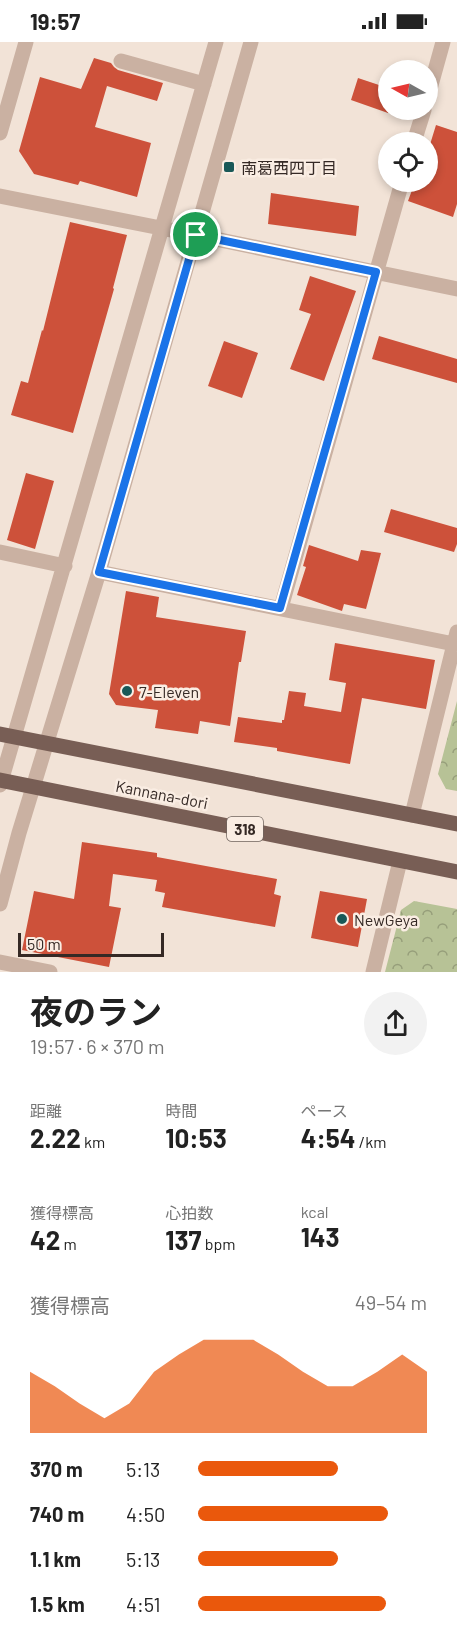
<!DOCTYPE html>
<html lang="ja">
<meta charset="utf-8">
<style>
body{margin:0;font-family:Barlow,"Noto Sans JP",sans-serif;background:#f2f2f2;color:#222;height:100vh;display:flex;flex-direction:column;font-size:22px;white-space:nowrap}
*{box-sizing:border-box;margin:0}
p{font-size:20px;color:#767676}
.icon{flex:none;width:33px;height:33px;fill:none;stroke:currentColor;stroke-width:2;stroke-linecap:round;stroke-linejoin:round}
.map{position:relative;height:930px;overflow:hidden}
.drawer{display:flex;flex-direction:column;background:#fff;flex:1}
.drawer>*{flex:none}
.needle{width:39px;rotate:278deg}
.buttons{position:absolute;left:378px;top:18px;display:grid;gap:12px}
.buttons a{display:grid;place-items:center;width:60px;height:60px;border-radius:50%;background:#fff;box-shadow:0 3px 9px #0003;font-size:30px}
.scale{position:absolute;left:18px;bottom:15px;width:146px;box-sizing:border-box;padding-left:6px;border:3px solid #352925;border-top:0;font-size:16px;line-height:21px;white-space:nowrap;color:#352925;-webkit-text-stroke:4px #faede3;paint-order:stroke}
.pin{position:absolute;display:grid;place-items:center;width:51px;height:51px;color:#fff;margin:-26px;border:3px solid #fff;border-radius:50%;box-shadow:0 2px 6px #0007}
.round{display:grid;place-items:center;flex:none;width:63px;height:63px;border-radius:32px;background:#f2f2f2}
.summary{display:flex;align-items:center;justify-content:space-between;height:102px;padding:0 30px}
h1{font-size:33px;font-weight:700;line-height:45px}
.metrics{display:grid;grid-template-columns:repeat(3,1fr);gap:9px;height:102px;padding:6px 30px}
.metrics div{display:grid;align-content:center}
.metrics b{font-size:26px;font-weight:700}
.metrics small{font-size:16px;font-weight:400}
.metrics p{font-size:16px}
.chart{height:168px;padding:12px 30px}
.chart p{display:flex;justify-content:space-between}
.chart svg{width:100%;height:108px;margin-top:6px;fill:#ea580c;opacity:.7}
ul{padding:0 30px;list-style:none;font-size:20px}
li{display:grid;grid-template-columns:96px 72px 1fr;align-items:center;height:45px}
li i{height:15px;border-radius:8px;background:#ea580c}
.status{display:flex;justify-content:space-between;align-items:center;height:42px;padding:0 30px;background:#fff;direction:ltr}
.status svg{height:16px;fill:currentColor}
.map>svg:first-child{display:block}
.park{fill:url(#park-crowns)}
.building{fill:#cd513a}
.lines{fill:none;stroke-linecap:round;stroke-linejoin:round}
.minor{stroke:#cab1a2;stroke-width:15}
.major{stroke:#785e55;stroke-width:15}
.route-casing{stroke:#fff;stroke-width:12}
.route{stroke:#1a73e8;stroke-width:8}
.poi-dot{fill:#195857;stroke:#faede3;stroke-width:2}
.labels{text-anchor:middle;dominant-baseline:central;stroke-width:5;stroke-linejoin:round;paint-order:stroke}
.shield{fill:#faede3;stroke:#70645e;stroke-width:1.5}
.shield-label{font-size:15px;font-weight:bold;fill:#352925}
.poi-label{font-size:16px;fill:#352925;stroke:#faede3;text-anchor:start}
.street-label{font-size:16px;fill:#352925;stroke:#faede3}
</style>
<div class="status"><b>19:57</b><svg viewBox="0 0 49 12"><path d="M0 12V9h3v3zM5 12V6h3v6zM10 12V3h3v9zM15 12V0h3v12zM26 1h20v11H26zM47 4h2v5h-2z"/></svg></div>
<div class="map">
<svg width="457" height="930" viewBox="0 0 457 930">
<defs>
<pattern id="park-crowns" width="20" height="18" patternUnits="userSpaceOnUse" patternTransform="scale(1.5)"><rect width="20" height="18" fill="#b7c296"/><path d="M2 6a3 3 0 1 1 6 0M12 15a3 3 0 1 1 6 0" fill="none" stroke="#969e7a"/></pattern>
</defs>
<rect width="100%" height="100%" fill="#f2e3d7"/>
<path class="park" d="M 457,659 L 457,749 L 446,747 L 438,732 Z
M 414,859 L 457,867 L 457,930 L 385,930 L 401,868 Z"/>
<path class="building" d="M 94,16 L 111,21 L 114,25 L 118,28 L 163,41 L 157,59 L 107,44 L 95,85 L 151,101 L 137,155 L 80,139 L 78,143 L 34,132 L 19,109 L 40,35 L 81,47 Z
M 358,36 L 388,46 L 388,71 L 351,58 Z
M 436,83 L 457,90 L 457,162 L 453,175 L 408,159 L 415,140 L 428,140 L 428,109 Z
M 271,151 L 359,164 L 356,194 L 268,182 Z
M 70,180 L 127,193 L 113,246 L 114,247 L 73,391 L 11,373 L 21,339 L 28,341 L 42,288 L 43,289 Z
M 310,234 L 356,249 L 324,339 L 290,327 L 311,272 L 299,268 Z
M 379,294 L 457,317 L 457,341 L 372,317 Z
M 224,299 L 258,311 L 242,356 L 208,344 Z
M 26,431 L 54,439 L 35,507 L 7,498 Z
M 391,467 L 457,486 L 457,502 L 454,510 L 384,490 Z
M 309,503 L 358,519 L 361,508 L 381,511 L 366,567 L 344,562 L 342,569 L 297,553 L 306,525 L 303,524 Z
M 126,549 L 159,555 L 156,575 L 246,589 L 241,620 L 239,620 L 230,684 L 200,679 L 198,692 L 155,686 L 158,668 L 116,663 L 109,652 Z
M 335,601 L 435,618 L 426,667 L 362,656 L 350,722 L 277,709 L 277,706 L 234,700 L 238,675 L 282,681 L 282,678 L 284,678 L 289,649 L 306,651 L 304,664 L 341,670 L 346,641 L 329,638 Z
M 82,800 L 157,811 L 157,815 L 277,837 L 274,852 L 281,854 L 275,885 L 162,865 L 165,851 L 155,849 L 157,838 L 113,832 L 109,864 L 121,866 L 109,925 L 22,908 L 34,849 L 74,857 Z
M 320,849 L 367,857 L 358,905 L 311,896 Z"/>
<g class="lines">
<path class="minor" d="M 121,19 L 204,42
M 428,54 L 443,0
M 0,91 L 26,0
M 414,100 L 424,68
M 0,154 L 196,193 L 457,247
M 0,510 L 65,524
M 99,530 L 454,602
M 281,566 L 402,140
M 0,743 L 216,0
M 412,773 L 457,590
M 0,862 L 19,791 L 99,530 L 251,0
M 0,920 L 50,930
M 373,930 L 400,819"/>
<path class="major" d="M 0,692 L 457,782
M 0,738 L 457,830"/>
</g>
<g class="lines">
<defs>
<path id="route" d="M 196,193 L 376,230 L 280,566 L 99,530 Z"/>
</defs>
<use href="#route" class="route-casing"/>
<use href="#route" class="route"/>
</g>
<g class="poi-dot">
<rect x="223" y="119" width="12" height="12" rx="3"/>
<circle cx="127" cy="649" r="6"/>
<circle cx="342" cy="877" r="6"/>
</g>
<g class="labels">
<rect class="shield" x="227" y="775" width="36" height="24" rx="4.5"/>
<g class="shield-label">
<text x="245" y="787">318</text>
</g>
<g class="poi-label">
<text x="241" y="125">南葛西四丁目</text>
<text x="139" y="649">7-Eleven</text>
<text x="354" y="877">NewGeya</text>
</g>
<g class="street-label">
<text transform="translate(162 752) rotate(11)">Kannana-dori</text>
</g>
</g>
</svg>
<div class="buttons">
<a><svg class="needle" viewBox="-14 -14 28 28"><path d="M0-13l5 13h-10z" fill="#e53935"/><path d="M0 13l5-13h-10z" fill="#767676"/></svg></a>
<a><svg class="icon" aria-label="locate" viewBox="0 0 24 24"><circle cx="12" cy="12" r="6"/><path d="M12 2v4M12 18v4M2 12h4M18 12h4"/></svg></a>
</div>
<div class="scale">50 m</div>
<div class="pin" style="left:196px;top:193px;background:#1e9e55"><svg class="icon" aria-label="arrive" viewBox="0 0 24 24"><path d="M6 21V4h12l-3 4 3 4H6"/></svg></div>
</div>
<section class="drawer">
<div class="summary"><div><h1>夜のラン</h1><p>19:57 · 6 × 370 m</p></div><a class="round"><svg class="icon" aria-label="share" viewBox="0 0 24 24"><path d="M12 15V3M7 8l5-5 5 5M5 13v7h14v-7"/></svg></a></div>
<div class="metrics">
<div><p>距離</p><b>2.22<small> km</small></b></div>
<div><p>時間</p><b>10:53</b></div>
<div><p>ペース</p><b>4:54<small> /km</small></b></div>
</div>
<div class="metrics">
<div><p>獲得標高</p><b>42<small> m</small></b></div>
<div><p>心拍数</p><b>137<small> bpm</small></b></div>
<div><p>kcal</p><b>143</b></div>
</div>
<div class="chart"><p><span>獲得標高</span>49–54 m</p>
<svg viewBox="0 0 160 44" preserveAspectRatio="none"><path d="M0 44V19L10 25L20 32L30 38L40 32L50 19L60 12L70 6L80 6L90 6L100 12L110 19L120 25L130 25L140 19L150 12L160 19V44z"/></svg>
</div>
<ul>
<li><b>370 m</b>5:13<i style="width:61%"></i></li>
<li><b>740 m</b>4:50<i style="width:83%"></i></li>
<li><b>1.1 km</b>5:13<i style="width:61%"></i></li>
<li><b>1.5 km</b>4:51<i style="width:82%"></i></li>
</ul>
</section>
